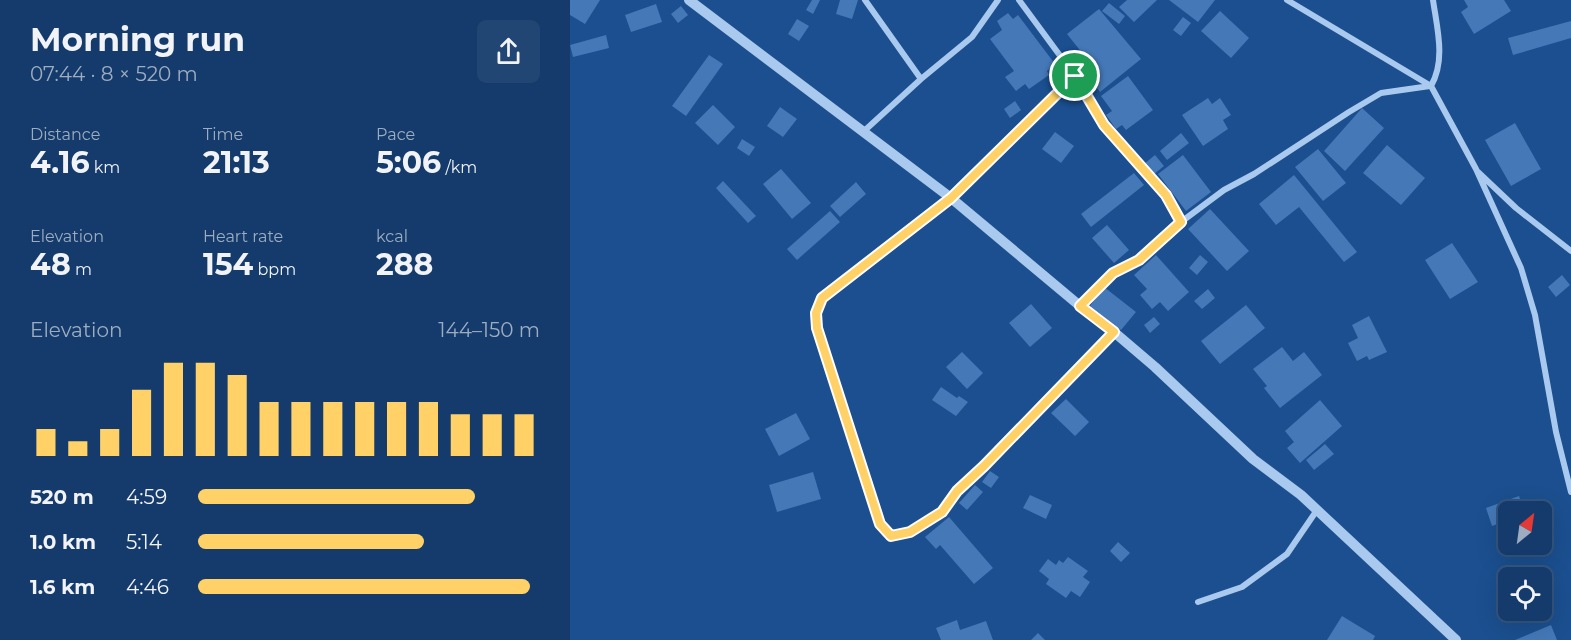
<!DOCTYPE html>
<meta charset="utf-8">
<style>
body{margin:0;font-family:Montserrat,sans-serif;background:#214673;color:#f1f3f6;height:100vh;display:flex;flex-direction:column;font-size:22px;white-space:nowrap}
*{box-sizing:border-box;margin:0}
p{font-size:20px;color:#9dadc1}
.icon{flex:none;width:33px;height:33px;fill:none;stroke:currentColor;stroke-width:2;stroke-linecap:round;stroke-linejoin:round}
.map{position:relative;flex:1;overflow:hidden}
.details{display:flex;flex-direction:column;background:#143b6b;width:570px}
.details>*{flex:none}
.needle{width:39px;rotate:29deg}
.fabs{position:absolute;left:928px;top:501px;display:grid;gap:12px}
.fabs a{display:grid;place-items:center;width:54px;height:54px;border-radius:9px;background:#143b6b;box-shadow:0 6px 24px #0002,0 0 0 2px #33557e;font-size:30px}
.pin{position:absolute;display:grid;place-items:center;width:51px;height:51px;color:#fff;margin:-26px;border:3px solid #fff;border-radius:50%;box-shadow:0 2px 6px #0007}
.round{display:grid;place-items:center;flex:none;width:63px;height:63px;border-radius:9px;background:#214673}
.head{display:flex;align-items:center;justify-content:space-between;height:102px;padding:0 30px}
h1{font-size:33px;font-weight:700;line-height:45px}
.metrics{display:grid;grid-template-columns:repeat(3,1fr);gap:9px;height:102px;padding:6px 30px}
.metrics div{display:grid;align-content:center}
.metrics b{font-size:30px;font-weight:700}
.metrics small{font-size:16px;font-weight:400}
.metrics p{font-size:16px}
.chart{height:168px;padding:12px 30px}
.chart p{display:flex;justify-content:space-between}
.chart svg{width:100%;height:108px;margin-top:6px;stroke:#ffd166;stroke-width:6}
ul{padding:0 30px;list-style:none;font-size:20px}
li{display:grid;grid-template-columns:96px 72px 1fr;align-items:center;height:45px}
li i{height:15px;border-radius:8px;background:#ffd166}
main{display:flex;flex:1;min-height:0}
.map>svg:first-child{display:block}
.building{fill:#4478b7}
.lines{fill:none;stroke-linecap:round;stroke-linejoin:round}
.minor{stroke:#a9c9ee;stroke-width:6}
.tertiary{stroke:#a9c9ee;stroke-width:10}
.route-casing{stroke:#fff;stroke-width:12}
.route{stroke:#ffd166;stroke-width:8}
</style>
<main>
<section class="details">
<div class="head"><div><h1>Morning run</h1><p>07:44 · 8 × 520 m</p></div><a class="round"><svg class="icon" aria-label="share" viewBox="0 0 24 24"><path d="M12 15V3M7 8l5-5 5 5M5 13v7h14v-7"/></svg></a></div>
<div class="metrics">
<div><p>Distance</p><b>4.16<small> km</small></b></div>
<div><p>Time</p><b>21:13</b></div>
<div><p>Pace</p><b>5:06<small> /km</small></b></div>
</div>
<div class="metrics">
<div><p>Elevation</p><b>48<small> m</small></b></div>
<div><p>Heart rate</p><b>154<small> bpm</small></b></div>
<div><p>kcal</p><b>288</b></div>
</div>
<div class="chart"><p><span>Elevation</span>144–150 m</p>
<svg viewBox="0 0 160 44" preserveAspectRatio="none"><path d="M5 44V33M15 44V38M25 44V33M35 44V17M45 44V6M55 44V6M65 44V11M75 44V22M85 44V22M95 44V22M105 44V22M115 44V22M125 44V22M135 44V27M145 44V27M155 44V27"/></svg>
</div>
<ul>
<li><b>520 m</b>4:59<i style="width:81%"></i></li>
<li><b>1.0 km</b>5:14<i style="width:66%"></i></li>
<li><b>1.6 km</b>4:46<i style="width:97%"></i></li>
</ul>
</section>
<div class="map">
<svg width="1001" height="640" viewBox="0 0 1001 640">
<rect width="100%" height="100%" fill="#1b4f8f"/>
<path class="building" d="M 0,0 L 30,0 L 15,24 L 0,15 Z
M 242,0 L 250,0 L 243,14 L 236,10 Z
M 270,0 L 288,0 L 282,19 L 266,14 Z
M 557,0 L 587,0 L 564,22 L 549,7 Z
M 599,0 L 645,0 L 628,22 Z
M 894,0 L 934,0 L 941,11 L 904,34 L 891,12 L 898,7 Z
M 539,3 L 555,16 L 549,24 L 532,11 Z
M 86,4 L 92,22 L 61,32 L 55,15 Z
M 111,6 L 118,15 L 108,23 L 101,14 Z
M 529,9 L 571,59 L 530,92 L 505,60 L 513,54 L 497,34 Z
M 650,11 L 679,38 L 661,58 L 631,31 Z
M 438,13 L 443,19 L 448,15 L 485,64 L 477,71 L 479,75 L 459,89 L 455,84 L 446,91 L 435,77 L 444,71 L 420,39 L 432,30 L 427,21 Z
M 613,17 L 621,23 L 611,36 L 603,30 Z
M 227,19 L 239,26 L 229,41 L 218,34 Z
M 1001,21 L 1001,38 L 943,55 L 938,38 Z
M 36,35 L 39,48 L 3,57 L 0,45 Z
M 139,55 L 153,64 L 116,116 L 102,106 Z
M 558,76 L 583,110 L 556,130 L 552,125 L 546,129 L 536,115 L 542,111 L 531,96 Z
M 638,98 L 642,104 L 650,98 L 661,115 L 653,120 L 658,129 L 633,146 L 612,115 Z
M 445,101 L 451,110 L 440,118 L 434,109 Z
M 143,105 L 165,127 L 148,145 L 125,123 Z
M 210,107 L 227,119 L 213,137 L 197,126 Z
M 792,108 L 814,128 L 775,171 L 754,151 Z
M 945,123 L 971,169 L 941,186 L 915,140 Z
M 485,132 L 504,146 L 491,163 L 472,149 Z
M 611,133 L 619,143 L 597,160 L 590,151 Z
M 172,139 L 185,147 L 179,156 L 167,148 Z
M 817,145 L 855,178 L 831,205 L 793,173 Z
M 748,149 L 776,183 L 753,201 L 725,167 Z
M 585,155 L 594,166 L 583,175 L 574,164 Z
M 613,155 L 641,192 L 616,211 L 588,174 Z
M 211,169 L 241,203 L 222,219 L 193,184 Z
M 564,173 L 574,185 L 521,227 L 511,214 Z
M 724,175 L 787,252 L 774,262 L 729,207 L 706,225 L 689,204 Z
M 153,181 L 186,216 L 178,223 L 146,188 Z
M 286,182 L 296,194 L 270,217 L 260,206 Z
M 640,209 L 679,251 L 657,271 L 618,229 Z
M 260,211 L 270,222 L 227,260 L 217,249 Z
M 537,225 L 559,250 L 544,263 L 522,238 Z
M 882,243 L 908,282 L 880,299 L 855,260 Z
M 586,255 L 619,292 L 598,311 L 590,302 L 582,309 L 570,295 L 577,289 L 564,275 Z
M 630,255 L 638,262 L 627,275 L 619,268 Z
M 992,275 L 1000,285 L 986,297 L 978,287 Z
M 534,287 L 566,312 L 551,330 L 520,306 Z
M 638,289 L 645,298 L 632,309 L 624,301 Z
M 461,304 L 482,328 L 460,347 L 439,323 Z
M 676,305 L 695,328 L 650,364 L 631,341 Z
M 799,316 L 817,352 L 799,360 L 797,356 L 787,361 L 778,343 L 788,338 L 782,325 Z
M 584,317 L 590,324 L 580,333 L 574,325 Z
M 712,347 L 723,361 L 734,352 L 752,375 L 710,408 L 694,388 L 697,386 L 683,369 Z
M 392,352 L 413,373 L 397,389 L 376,367 Z
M 371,387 L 387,398 L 389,396 L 398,402 L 386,416 L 362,400 Z
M 496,399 L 519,422 L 505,436 L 481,413 Z
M 750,400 L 772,426 L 730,463 L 717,448 L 724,442 L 715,431 Z
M 226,413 L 240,439 L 209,456 L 195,429 Z
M 755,444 L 764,454 L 744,470 L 736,460 Z
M 420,471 L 429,477 L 421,488 L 412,482 Z
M 243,472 L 251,499 L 207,512 L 199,485 Z
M 405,485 L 413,492 L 397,510 L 389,503 Z
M 460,495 L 482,505 L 476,519 L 453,508 Z
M 949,496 L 955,512 L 939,512 L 939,520 L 922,526 L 916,508 Z
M 379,517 L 423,568 L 404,584 L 370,545 L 366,549 L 355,537 Z
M 548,542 L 560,553 L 551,562 L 540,551 Z
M 498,557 L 518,571 L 513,577 L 520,582 L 510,597 L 501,591 L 496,598 L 476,584 L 479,579 L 469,571 L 478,559 L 486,565 L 489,560 L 493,563 Z
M 772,616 L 805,636 L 803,640 L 757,640 Z
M 387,620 L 390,630 L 416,621 L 423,640 L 371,640 L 366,628 Z
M 981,625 L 987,640 L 945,640 Z
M 468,633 L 475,640 L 461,640 Z"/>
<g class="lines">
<path class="minor" d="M 295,0 L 351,79
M 449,0 L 505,76 L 534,125 L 596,195 L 611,222
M 717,0 L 861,86 L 906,169 L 951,268 L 965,315 L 986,432 L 1001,492
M 505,76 L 381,198 L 252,298 L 246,313 L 247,328 L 310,524 L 321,536 L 340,532 L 372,512 L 387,491 L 414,466 L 544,332
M 861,86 C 876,60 867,28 863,0
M 293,132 L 351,79 L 402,37 L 428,0
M 908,172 L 946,208 L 1001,251
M 510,306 L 543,273 L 569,260 L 611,222 L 654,190 L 684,174 L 779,112 L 811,93 L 860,86
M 628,602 L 672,587 L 717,554 L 747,510"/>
<path class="tertiary" d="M 119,0 L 381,198 L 510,306 L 544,332 L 585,367 L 683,459 L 731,495 L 886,640"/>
</g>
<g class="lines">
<defs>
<path id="route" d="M 505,76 L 534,125 L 596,195 L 611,222 L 569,260 L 543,273 L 510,306 L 544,332 L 414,466 L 387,491 L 372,512 L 340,532 L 321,536 L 310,524 L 247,328 L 246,313 L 252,298 L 381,198 Z"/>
</defs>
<use href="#route" class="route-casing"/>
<use href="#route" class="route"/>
</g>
</svg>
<div class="fabs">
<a><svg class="needle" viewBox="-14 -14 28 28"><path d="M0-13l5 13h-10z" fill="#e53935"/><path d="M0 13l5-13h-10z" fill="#9dadc1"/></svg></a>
<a><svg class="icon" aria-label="locate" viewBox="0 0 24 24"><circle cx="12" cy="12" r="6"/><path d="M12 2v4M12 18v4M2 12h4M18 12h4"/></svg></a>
</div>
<div class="pin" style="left:505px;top:76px;background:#1e9e55"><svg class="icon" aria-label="arrive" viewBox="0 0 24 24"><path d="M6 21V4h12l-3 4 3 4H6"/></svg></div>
</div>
</main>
